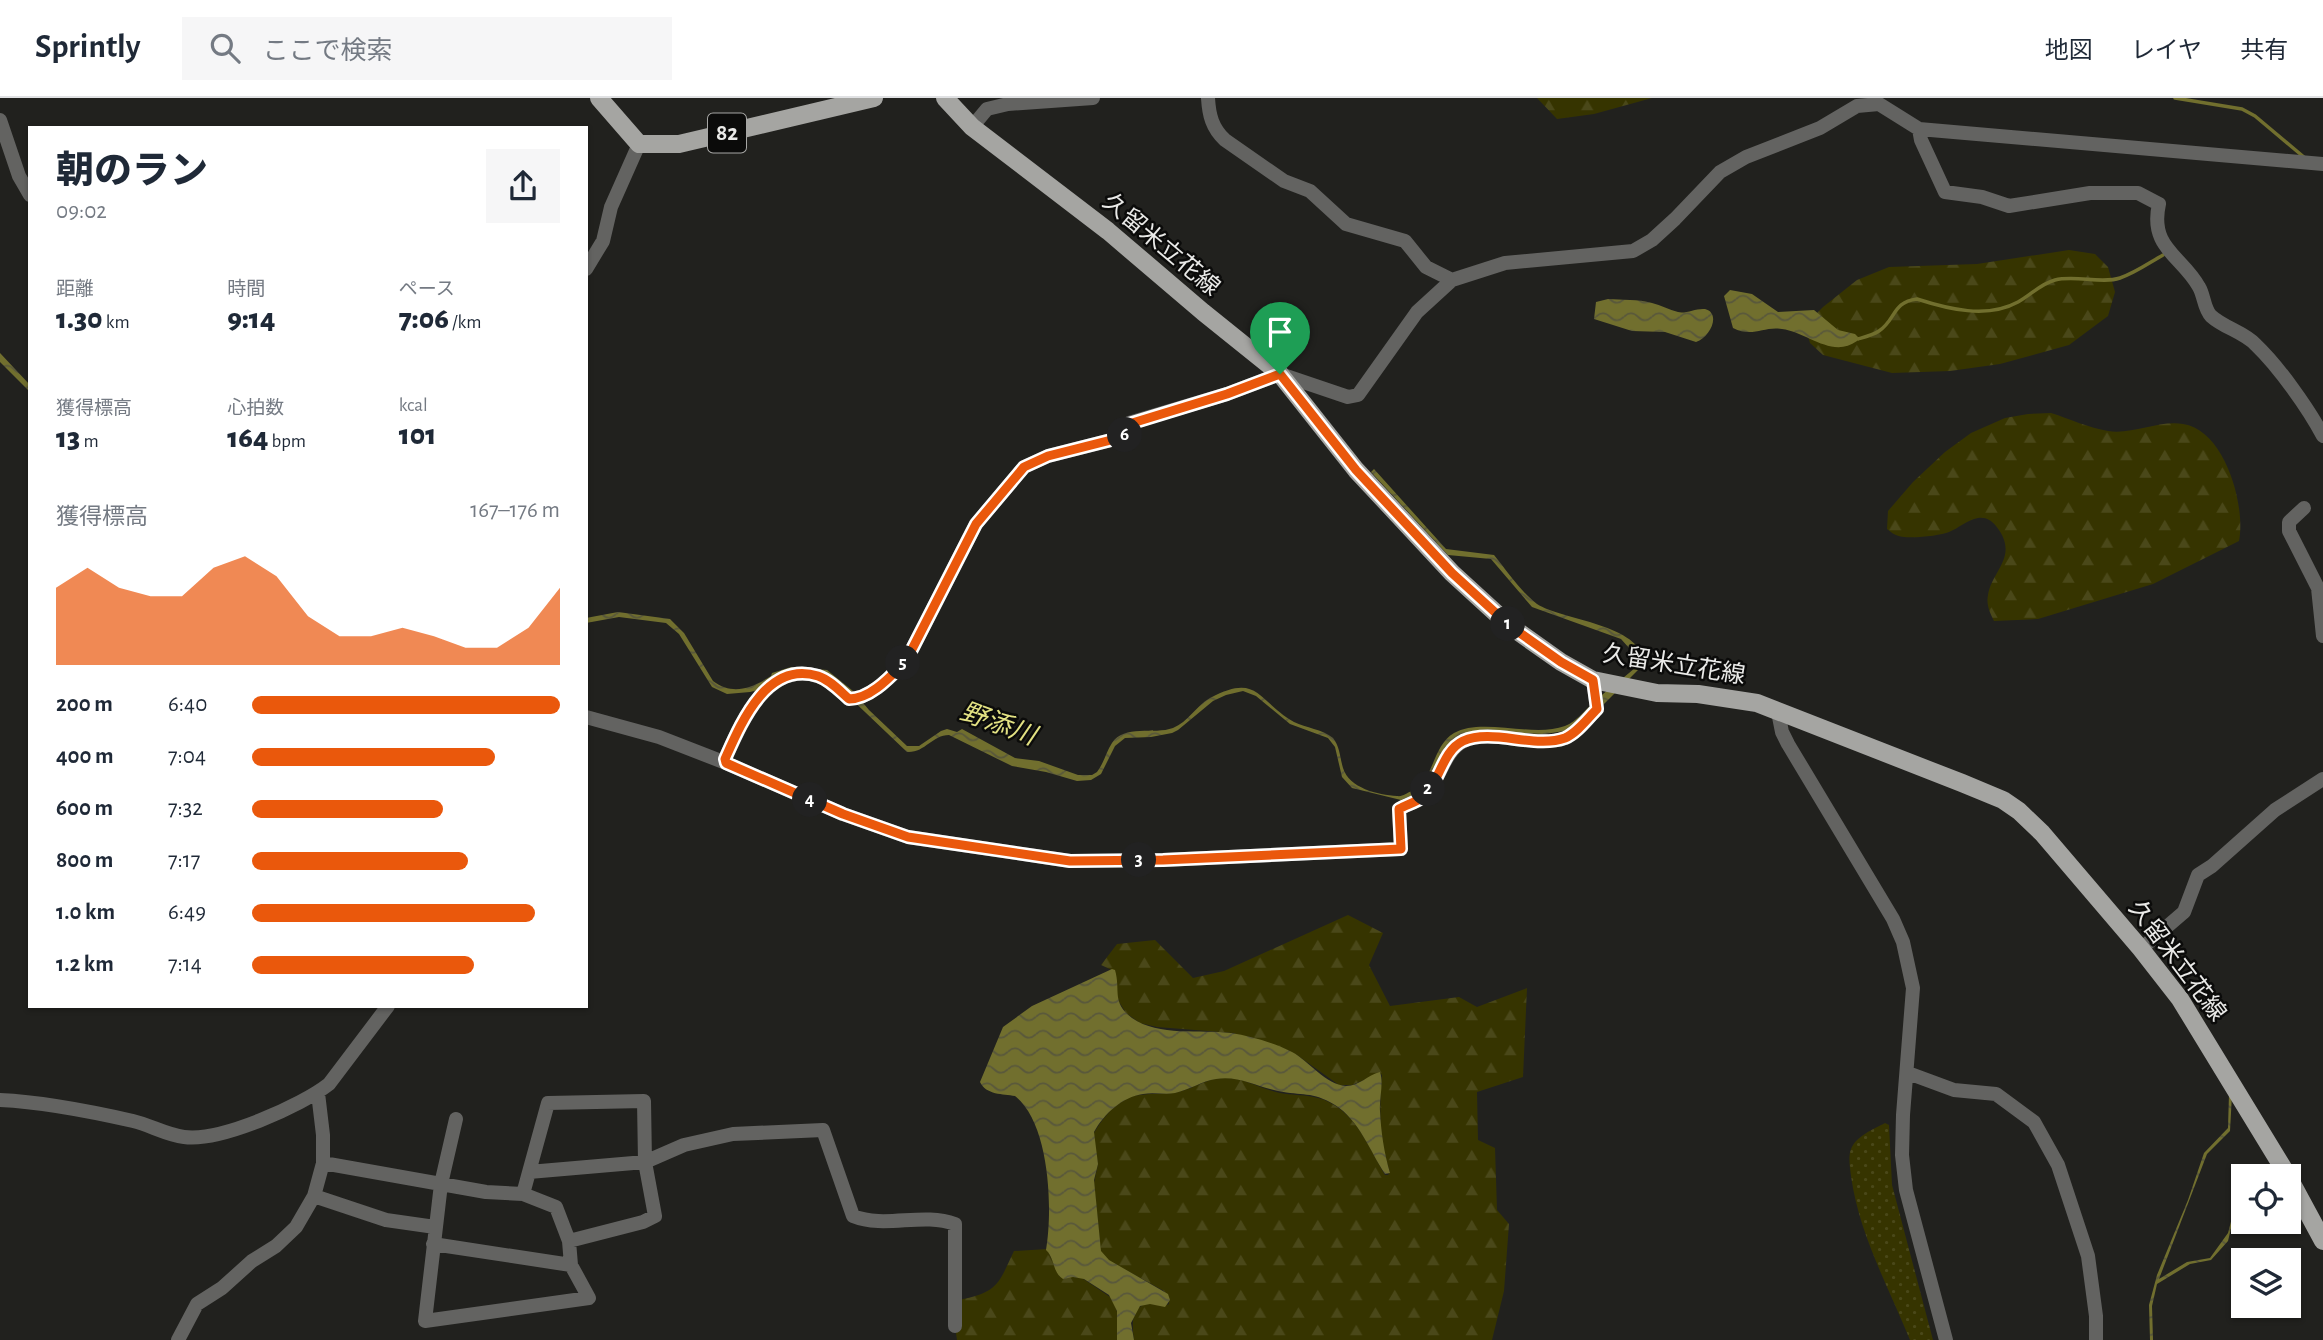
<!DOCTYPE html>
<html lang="ja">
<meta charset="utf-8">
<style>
body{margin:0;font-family:"Alegreya Sans","Noto Sans JP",sans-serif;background:#f6f6f7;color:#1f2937;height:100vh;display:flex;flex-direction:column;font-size:26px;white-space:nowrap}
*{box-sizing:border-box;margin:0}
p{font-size:23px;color:#747a83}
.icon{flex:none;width:38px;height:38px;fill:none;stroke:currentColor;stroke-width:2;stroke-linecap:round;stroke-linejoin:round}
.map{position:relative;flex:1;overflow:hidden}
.side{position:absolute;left:28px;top:28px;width:560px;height:882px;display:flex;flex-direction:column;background:#fff;border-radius:0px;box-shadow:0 2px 5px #0004}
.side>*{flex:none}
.controls{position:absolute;left:2231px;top:1066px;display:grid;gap:14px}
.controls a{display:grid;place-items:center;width:70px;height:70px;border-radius:0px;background:#fff;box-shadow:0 2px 5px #0004;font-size:35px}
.pin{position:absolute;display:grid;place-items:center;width:60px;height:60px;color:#fff;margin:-72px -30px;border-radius:50% 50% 50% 0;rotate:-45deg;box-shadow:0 0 7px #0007}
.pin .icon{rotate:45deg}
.km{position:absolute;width:35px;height:35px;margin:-18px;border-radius:50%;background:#222;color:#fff;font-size:19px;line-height:35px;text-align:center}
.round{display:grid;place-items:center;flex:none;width:74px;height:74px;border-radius:0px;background:#f6f6f7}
.head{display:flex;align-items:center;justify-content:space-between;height:119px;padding:0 28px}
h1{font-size:38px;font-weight:800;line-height:52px}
.metrics{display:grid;grid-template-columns:repeat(3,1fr);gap:10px;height:119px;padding:7px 28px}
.metrics div{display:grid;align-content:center}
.metrics b{font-size:30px;font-weight:800}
.metrics small{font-size:19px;font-weight:400}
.metrics p{font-size:19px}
.chart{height:196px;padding:14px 28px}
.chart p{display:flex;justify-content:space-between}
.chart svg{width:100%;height:126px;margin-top:7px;fill:#ea580c;opacity:.7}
ul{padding:0 28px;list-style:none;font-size:23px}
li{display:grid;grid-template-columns:112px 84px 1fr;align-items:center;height:52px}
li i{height:18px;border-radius:9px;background:#ea580c}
header{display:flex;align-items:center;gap:42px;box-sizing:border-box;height:98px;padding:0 35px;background:#fff;border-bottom:2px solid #e0e1e3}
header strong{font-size:33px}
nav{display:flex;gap:38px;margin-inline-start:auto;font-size:24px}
.search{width:490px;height:63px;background:#f6f6f7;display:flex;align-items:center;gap:18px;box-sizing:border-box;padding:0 24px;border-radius:0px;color:#747a83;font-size:26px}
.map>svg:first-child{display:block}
.forest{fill:url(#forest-firs)}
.garden{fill:url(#garden-dots)}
.water{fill:url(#water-waves)}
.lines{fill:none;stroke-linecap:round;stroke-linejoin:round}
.stream{stroke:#716f2e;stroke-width:3.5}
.minor{stroke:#636361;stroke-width:14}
.major{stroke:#a5a5a2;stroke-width:18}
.route-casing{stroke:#fff;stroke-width:14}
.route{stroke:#ea580c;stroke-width:9}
.labels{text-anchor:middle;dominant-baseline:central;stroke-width:5;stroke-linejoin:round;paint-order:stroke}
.shield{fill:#0b0b0a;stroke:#a7a7a5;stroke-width:2}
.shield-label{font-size:23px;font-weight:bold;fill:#eaeae8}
.street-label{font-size:24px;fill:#eaeae8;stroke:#0b0b0a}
.water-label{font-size:26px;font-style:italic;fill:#e3e283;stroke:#0b0b0a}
</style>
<header>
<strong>Sprintly</strong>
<div class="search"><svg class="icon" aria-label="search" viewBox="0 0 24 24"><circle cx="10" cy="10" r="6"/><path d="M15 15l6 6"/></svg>ここで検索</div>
<nav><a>地図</a><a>レイヤ</a><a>共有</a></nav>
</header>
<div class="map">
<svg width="2323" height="1242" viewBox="0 0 2323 1242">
<defs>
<pattern id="forest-firs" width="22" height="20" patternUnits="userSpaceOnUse" patternTransform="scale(1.75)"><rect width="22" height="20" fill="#363400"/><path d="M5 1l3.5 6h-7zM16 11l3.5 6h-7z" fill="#4a4819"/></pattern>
<pattern id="garden-dots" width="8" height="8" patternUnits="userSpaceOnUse" patternTransform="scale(1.75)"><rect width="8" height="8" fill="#363400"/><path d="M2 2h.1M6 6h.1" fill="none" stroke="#4a4819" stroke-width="1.8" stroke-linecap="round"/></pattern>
<pattern id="water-waves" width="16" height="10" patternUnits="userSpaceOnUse" patternTransform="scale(1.75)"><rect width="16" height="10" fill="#716f2e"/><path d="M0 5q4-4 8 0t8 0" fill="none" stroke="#59583b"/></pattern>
</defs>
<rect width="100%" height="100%" fill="#21211e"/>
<path class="forest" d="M 1537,0 L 1652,0 L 1594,16 L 1557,21 Z
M 2069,152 L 2095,156 L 2108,169 L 2115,194 L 2108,218 L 2069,247 L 2000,266 L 1950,273 L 1892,275 L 1823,257 L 1810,245 L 1807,235 L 1809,223 L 1823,209 L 1857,182 L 1889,169 L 1977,166 Z
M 2051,315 C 2070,321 2089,330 2108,333 C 2132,337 2159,322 2183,326 C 2225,332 2246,408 2239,443 L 2153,486 L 2038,521 L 1994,523 C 1990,515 1986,507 1988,497 C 1992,472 2020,458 1996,428 C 1991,422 1986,419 1978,420 C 1967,422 1959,430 1949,434 C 1939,438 1905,442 1896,437 C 1893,436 1890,433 1887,431 L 1888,413 L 1913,384 L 1945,354 L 1971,335 L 2005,320 L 2028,316 Z
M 1348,817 L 1383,835 L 1369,867 L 1390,908 L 1459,899 L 1477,909 L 1527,890 L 1523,979 L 1477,994 L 1478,1042 L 1495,1050 L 1497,1112 L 1509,1126 L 1504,1193 L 1492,1242 L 1134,1242 C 1132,1227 1130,1205 1152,1206 C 1159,1207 1162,1209 1169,1206 L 1169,1199 L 1164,1193 L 1108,1162 L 1101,1154 L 1094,1085 L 1098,1066 L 1093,1037 C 1102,1020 1120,998 1140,997 C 1153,995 1165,997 1178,994 C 1193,991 1207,980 1223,980 C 1244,979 1260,991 1280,995 C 1304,999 1319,995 1340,1011 C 1361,1027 1372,1055 1385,1077 L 1388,1077 L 1390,1074 C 1379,1042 1379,1011 1382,977 L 1380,975 L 1352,987 L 1339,987 L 1297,957 L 1283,950 L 1233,935 L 1157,929 L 1140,925 L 1126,915 L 1116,899 L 1114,873 L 1101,867 L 1117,846 L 1155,842 L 1193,880 L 1224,873 Z
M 1047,1151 L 1060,1179 L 1079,1178 L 1113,1201 L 1118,1217 L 1117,1242 L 957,1242 L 955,1228 L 959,1202 C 998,1194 998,1187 1014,1153 Z"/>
<path class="garden" d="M 1885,1025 L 1889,1027 L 1892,1087 L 1933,1242 L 1910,1242 C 1888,1188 1859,1136 1851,1078 C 1850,1070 1848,1058 1851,1051 C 1856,1038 1874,1031 1885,1025 Z"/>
<path class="water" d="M 1730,192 L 1752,196 L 1778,214 L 1814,212 L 1838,232 L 1855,236 L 1858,239 L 1857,243 C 1832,261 1807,234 1782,231 C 1763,228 1753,240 1733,230 L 1724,198 Z
M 1608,201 C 1622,202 1638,201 1652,205 C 1661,207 1669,212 1678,214 C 1686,216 1696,210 1705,211 C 1721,215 1711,239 1696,244 L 1665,234 L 1632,233 L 1594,221 L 1596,204 Z
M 0,255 L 30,287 L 30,294 L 0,264 Z
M 1374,371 L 1446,451 L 1494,457 C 1507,473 1521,494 1537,506 C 1561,522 1647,527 1643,567 L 1602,608 L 1579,626 L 1564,633 L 1545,636 L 1485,634 L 1457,639 L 1445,649 L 1423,689 L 1418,695 L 1401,702 L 1352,690 L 1342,679 L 1335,649 L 1328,640 L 1290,626 L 1256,598 L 1243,593 L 1226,597 L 1213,603 L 1178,632 L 1172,635 L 1151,639 L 1125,640 L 1115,648 L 1101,676 L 1091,682 L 1077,683 L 1046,674 L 1012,668 L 949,637 C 932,637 925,655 907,654 L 824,575 L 750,594 L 727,596 L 712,589 L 679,536 L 666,525 L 619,519 L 586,525 L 586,520 L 618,514 L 670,521 L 684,535 L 713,583 C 733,598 752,590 771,578 L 772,575 L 791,569 L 827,572 L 853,593 L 869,612 L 907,648 L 919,648 L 941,633 L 947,631 L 957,634 L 962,631 L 1015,660 L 1039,663 L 1078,677 L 1092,677 L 1097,674 C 1104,665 1106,654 1112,645 C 1124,626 1154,637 1173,630 C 1188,624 1196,608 1210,600 C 1259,574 1257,603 1294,624 C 1306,630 1322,631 1333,640 C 1340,649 1340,660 1343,670 C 1349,690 1378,697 1397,698 C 1403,699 1406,695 1412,693 C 1435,681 1432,648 1454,635 C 1482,619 1533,640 1565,628 C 1577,623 1584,613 1594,604 C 1607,592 1621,582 1635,570 L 1639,564 L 1638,560 L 1621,541 L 1532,509 L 1491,461 L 1448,457 L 1371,374 Z
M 1112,871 L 1115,872 C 1121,893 1111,904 1132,920 C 1159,939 1200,931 1231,935 C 1251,938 1274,945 1292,954 C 1309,963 1326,987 1346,988 C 1360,988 1367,977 1380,974 C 1384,985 1379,1001 1380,1013 C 1381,1034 1384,1054 1390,1075 L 1385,1076 C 1370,1053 1359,1022 1335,1007 C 1312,993 1302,998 1278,993 C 1258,989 1238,977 1216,981 C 1202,983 1189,992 1175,995 C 1165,997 1154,994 1143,996 C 1122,999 1104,1016 1094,1034 L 1098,1066 L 1094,1082 L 1101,1153 L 1109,1162 L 1168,1196 L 1170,1202 L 1165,1209 L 1150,1206 L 1140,1208 L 1131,1225 L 1134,1242 L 1117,1242 L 1117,1213 L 1109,1197 L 1084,1181 L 1073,1179 L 1063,1181 C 1052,1174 1055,1160 1046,1152 C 1053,1111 1050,1026 1015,998 C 1003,996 986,997 980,984 L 1003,929 L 1032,908 Z
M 2229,996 L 2232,996 L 2230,1033 L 2207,1056 L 2159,1181 L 2187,1164 L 2210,1160 L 2228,1135 L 2233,1116 L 2243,1109 L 2243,1112 L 2234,1118 L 2228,1143 L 2211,1162 L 2190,1166 L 2157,1186 L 2152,1208 L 2153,1242 L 2150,1242 L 2149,1207 L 2157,1177 L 2188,1102 L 2204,1055 L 2228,1030 Z"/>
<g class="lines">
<path class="stream" d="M 2175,0 L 2242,11 L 2255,18 L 2305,60
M 1858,241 C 1865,239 1873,237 1879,233 C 1896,222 1892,204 1917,201 C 1948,211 1987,221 2018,204 C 2031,197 2040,186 2055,182 C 2075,177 2102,186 2120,180 C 2135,175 2149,165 2163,157"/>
<path class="minor" d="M 1208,0 C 1209,17 1212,30 1225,42 L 1284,83 L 1310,93 L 1346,126 L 1405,143 L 1426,169 L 1452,182
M 0,22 L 19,78 L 30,97
M 972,29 L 987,11 L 1008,6 L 1093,0
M 1919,31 L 1921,42 L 1945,94 L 1982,99 L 2009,108 L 2090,95 L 2138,95 L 2159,106 C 2149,150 2182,158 2199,189 C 2204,197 2204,211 2211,218 C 2224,230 2244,234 2256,247 C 2279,269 2308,310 2323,338
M 586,171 L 603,143 L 611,109 L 639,46
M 2304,410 L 2289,424 L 2289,433 L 2318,490 L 2323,538
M 1778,614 L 1782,634 L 1788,646 L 1893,821 L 1903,844 L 1913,890 L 1903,1017 L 1902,1057 L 1906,1092 L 1946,1242
M 586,619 L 659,639 L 726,665 L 843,716 L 908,739 L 1070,763 L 1163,762 L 1401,751 L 1399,711 C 1406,707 1416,704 1423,699 C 1440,684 1443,653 1464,643 C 1492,630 1535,651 1565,640 C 1577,635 1588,620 1597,611 L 1593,582
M 726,665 L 725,661 C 741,626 767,562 818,578 C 830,582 840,593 849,601 C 871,601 891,578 906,563 L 976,426 L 1024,369 L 1048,358 L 1119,340 L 1124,338 L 1129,325 L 1227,296 L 1280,276 L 1348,299 L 1358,297 L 1417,214 L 1452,182 L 1505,165 L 1633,153 L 1652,142 L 1675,121 L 1720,74 L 1746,59 L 1820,30 L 1857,8 L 1879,6 L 1919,31 L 2323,66
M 2141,851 L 2184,814 L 2198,777 L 2212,768 L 2275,712 L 2323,681
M 1908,975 L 1954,992 L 1996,996 L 2034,1024 L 2058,1067 L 2088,1158 L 2096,1218 L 2096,1242
M 318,995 L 323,1037 L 323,1065 L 486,1094 L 523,1096 L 556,1109 L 569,1143 L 571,1167 L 589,1200 L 425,1223 L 441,1086 L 456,1021
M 0,1002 C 44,1004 89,1013 133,1023 C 150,1027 167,1037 184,1039 C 220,1044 301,1008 329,986 L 388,908
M 529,1074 L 548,1005 L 644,1003 L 645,1064 L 655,1118 L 643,1124 L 569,1143
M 523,1096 L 529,1074 L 645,1064 L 684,1047 L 733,1036 L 823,1032 L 853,1118 C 885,1131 922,1114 955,1126 L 955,1228
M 314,1098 L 386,1122 L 435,1129
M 433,1146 L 571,1167
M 178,1242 L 197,1206 L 222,1190 L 252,1163 L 276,1148 L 296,1129 L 314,1098 L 323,1065"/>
<path class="major" d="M 599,0 L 639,46 L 679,46 L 874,0
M 945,0 L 972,29 L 1108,133 L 1203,214 L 1280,276 L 1356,372 L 1452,475 L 1510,528 L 1561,564 L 1593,582 L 1657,595 L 1698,596 L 1757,605 L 1962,685 L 2003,702 L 2019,713 L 2042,735 L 2141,851 L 2180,901 L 2288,1078
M 2289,1080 L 2323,1143"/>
</g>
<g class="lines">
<defs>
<path id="route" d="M 1280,276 L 1356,372 L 1452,475 L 1510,528 L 1561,564 L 1593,582 L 1597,611 C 1588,620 1577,635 1565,640 C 1535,651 1492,630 1463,643 C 1442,653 1440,684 1423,699 C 1416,704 1406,707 1399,711 L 1401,751 L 1163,762 L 1070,763 L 908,739 L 843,716 L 726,665 L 725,661 C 741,625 767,562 818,578 C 830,582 840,593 849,601 C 871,601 891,578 906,563 L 976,426 L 1024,369 L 1048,358 L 1119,340 L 1124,338 L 1129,326 L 1227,296 Z"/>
</defs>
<use href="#route" class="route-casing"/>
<use href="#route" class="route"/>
</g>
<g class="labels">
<rect class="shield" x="708" y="15.5" width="38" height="39" rx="5"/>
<g class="shield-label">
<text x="727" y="35">82</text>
</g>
<g class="street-label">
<text transform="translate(1161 147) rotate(40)">久留米立花線</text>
<text transform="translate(1674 567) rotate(9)">久留米立花線</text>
<text transform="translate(2177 863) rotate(53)">久留米立花線</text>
</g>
<g class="water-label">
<text transform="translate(998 626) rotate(20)">野添川</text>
</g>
</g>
</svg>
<div class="controls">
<a><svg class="icon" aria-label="locate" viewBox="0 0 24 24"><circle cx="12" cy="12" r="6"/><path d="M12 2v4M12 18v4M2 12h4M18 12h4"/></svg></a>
<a><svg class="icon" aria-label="layers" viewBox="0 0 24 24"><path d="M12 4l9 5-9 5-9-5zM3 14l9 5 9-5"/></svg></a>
</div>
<div class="pin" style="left:1280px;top:276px;background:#1e9e55"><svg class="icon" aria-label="arrive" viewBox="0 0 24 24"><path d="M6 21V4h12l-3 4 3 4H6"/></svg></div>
<b class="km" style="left:1508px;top:526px">1</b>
<b class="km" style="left:1428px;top:691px">2</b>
<b class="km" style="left:1139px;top:762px">3</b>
<b class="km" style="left:810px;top:702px">4</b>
<b class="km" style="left:903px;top:565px">5</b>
<b class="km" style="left:1125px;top:337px">6</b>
<section class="side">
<div class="head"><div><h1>朝のラン</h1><p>09:02</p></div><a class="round"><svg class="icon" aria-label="share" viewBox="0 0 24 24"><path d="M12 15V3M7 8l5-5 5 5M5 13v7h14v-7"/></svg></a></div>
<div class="metrics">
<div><p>距離</p><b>1.30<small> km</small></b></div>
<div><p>時間</p><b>9:14</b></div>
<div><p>ペース</p><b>7:06<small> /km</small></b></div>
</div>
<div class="metrics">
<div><p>獲得標高</p><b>13<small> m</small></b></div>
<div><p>心拍数</p><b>164<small> bpm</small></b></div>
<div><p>kcal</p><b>101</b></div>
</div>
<div class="chart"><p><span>獲得標高</span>167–176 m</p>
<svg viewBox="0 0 160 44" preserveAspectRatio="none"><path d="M0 44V17L10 10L20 17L30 20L40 20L50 10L60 6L70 13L80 27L90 34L100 34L110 31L120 34L130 38L140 38L150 31L160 17V44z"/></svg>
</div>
<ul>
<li><b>200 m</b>6:40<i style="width:100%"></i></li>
<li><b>400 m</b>7:04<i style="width:79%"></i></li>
<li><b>600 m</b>7:32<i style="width:62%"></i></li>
<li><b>800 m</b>7:17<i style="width:70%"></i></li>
<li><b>1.0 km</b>6:49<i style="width:92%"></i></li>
<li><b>1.2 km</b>7:14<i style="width:72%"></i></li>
</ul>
</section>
</div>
